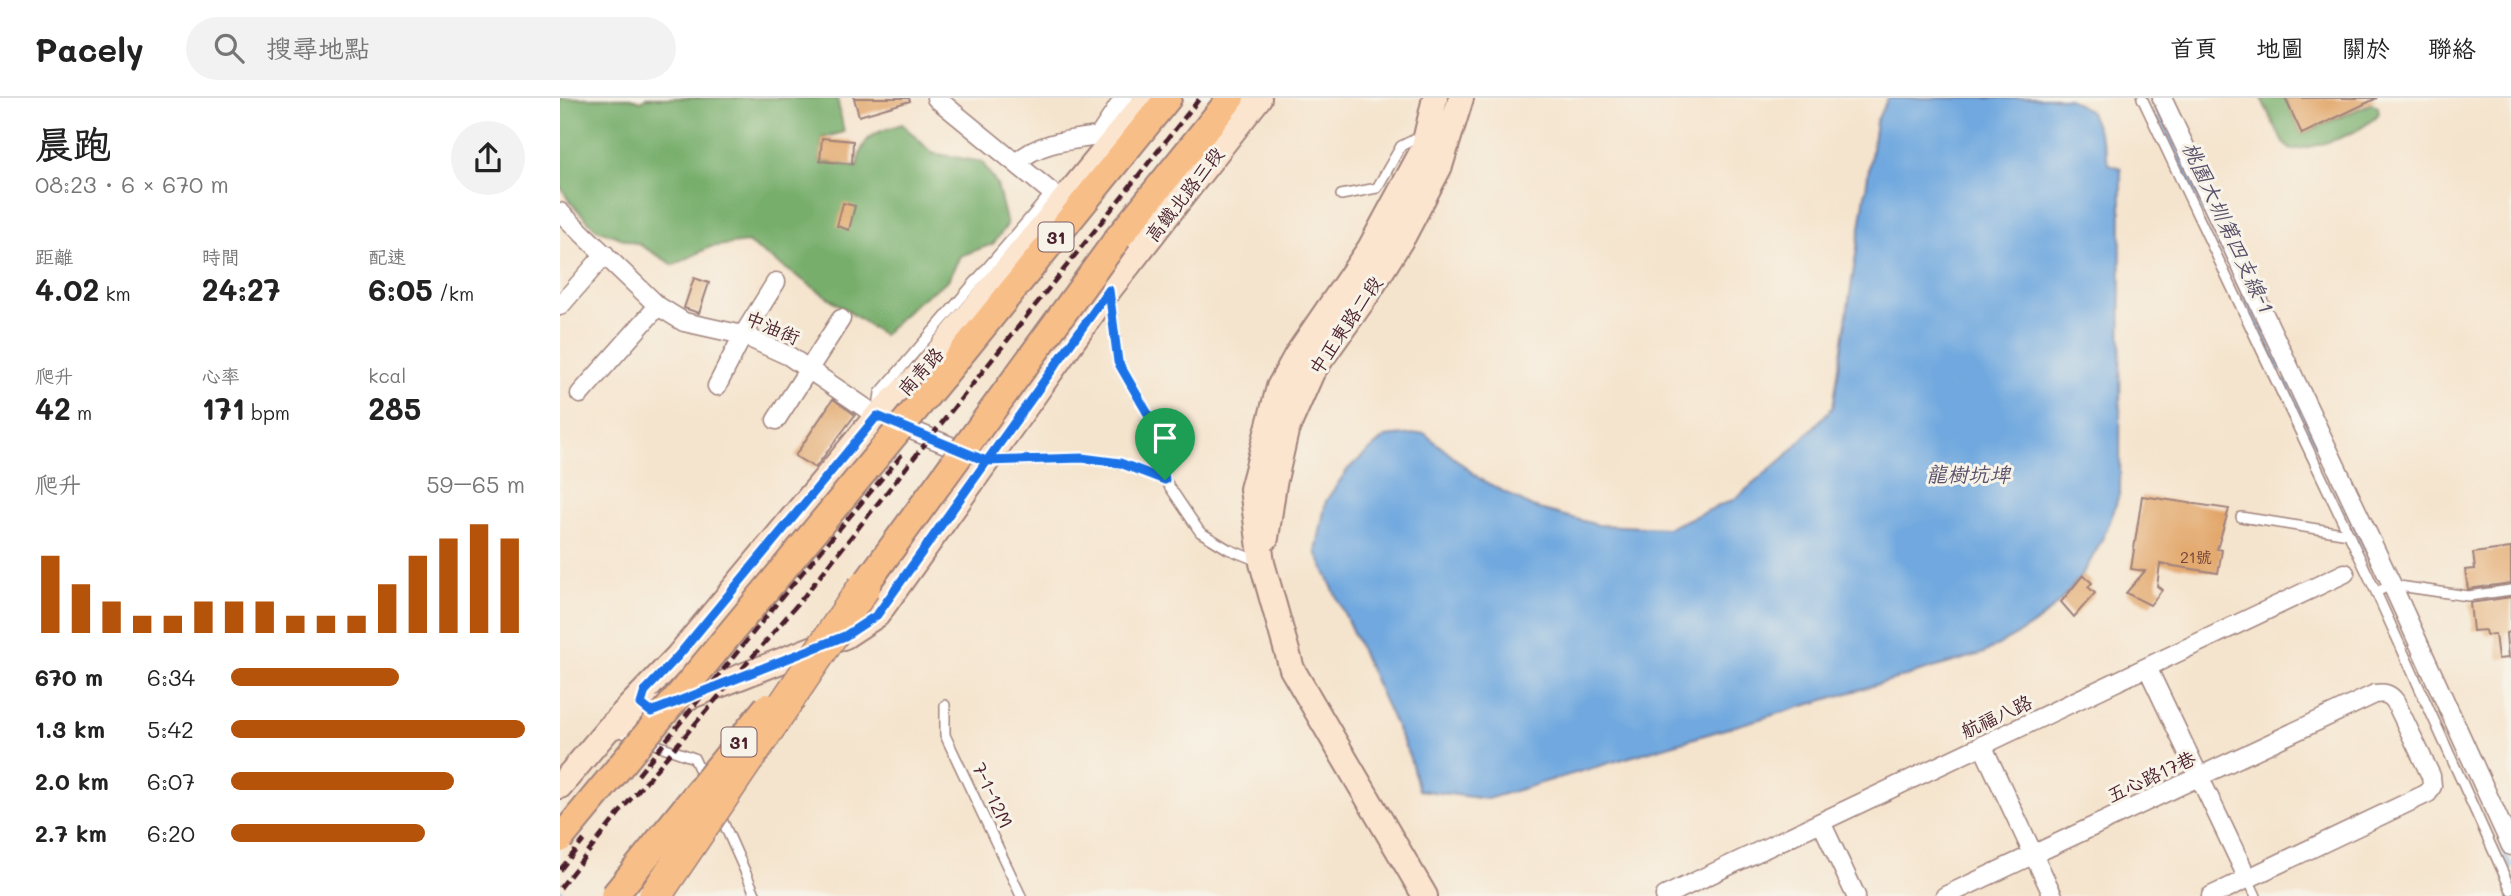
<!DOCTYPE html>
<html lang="zh-TW">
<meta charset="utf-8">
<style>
body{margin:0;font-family:Mali,"LXGW WenKai TC",sans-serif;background:#f2f2f2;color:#222;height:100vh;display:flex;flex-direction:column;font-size:26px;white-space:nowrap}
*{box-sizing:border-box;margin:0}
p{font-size:23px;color:#767676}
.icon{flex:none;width:38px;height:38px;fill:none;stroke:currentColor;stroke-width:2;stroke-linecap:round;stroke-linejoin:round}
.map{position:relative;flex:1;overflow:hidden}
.sheet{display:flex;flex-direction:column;background:#fff;width:560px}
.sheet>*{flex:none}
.pin{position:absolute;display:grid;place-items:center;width:60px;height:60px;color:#fff;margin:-72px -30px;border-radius:50% 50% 50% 0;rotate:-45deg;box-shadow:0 0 7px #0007}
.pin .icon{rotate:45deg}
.round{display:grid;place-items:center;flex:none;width:74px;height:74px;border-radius:37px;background:#f2f2f2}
.summary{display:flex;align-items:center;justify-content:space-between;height:119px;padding:0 35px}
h1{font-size:38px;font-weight:700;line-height:52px}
.stats{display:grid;grid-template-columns:repeat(3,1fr);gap:10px;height:119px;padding:7px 35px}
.stats div{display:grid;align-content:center}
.stats b{font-size:30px;font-weight:700}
.stats small{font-size:19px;font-weight:400}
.stats p{font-size:19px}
.chart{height:196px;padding:14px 35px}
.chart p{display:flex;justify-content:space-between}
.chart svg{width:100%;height:126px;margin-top:7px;stroke:#b45309;stroke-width:6}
ul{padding:0 35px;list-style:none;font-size:23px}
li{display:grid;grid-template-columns:112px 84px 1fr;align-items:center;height:52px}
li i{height:18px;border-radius:9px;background:#b45309}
header{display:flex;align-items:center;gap:42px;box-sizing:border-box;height:98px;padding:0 35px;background:#fff;border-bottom:2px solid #e0e0e0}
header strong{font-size:33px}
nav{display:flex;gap:38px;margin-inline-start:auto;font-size:24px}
.search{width:490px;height:63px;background:#f2f2f2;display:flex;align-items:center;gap:18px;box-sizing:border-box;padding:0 24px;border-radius:38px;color:#767676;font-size:26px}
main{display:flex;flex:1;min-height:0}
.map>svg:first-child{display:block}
.forest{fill:#77ae6c;stroke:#60664c;stroke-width:2}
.water{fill:#70a8df;stroke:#5d6485;stroke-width:2}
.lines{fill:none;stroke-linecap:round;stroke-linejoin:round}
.stream{stroke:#70a8df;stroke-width:4.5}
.building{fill:#e2a567}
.lane-casing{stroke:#a0827c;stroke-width:12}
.street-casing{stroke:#a0827c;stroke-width:21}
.secondary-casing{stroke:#a0827c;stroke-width:28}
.primary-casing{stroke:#a0827c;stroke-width:30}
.lane{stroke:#fff;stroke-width:9}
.street{stroke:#fff;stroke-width:18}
.secondary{stroke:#fce5cf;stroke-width:24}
.primary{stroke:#f7be88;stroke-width:26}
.rail{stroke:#4a1f2b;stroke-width:4.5;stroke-dasharray:10 5;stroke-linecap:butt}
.primary-bridge-casing{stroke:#a0827c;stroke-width:30;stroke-linecap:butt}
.highway-bridge-casing{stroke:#a0827c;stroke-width:35;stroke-linecap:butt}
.primary-bridge{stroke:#f7be88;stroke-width:26}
.highway-bridge{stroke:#f7be88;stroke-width:32}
.route-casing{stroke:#fff;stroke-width:14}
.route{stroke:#1a73e8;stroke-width:9}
.labels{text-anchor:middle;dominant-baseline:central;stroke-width:6;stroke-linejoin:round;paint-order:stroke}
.number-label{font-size:16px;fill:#70403a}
.shield{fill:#f7f3e8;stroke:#7e5f64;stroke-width:2}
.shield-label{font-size:18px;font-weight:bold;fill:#4a1f2b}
.street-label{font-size:19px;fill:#4a1f2b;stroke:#f7f3e8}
.water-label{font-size:21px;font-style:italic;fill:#574f6a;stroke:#f7f3e8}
</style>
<header>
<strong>Pacely</strong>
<div class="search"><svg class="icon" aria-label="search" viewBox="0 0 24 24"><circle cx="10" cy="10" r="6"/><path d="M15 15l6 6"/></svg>搜尋地點</div>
<nav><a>首頁</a><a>地圖</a><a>關於</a><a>聯絡</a></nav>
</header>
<main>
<section class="sheet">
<div class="summary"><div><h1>晨跑</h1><p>08:23 · 6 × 670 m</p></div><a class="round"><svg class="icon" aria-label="share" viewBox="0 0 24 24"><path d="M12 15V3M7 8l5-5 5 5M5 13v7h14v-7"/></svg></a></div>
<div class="stats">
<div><p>距離</p><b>4.02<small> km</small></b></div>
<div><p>時間</p><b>24:27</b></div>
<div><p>配速</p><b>6:05<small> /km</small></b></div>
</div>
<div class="stats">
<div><p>爬升</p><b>42<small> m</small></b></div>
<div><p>心率</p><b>171<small> bpm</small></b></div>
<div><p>kcal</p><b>285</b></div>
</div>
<div class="chart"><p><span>爬升</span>59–65 m</p>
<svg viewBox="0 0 160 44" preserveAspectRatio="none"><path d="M5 44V17M15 44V27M25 44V33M35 44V38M45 44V38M55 44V33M65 44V33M75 44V33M85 44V38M95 44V38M105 44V38M115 44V27M125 44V17M135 44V11M145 44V6M155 44V11"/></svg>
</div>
<ul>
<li><b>670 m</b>6:34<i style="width:57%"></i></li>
<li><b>1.3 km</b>5:42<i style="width:100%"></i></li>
<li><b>2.0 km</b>6:07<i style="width:76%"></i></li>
<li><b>2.7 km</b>6:20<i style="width:66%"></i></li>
</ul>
</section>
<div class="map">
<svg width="1951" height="798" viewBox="0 0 1951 798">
<rect width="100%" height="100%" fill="#f7f3e8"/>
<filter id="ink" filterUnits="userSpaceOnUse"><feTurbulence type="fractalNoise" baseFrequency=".0143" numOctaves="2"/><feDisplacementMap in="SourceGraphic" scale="14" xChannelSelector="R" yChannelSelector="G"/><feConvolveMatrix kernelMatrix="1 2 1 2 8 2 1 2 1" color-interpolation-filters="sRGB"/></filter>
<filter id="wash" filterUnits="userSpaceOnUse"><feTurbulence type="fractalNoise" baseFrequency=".00686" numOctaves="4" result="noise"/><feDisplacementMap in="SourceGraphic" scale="28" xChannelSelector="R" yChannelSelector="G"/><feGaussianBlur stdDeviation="1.57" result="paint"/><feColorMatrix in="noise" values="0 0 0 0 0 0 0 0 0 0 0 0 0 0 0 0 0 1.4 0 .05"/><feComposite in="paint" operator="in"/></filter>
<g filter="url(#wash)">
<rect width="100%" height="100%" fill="#f5e4cd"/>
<path class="forest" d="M 0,0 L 70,0 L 81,3 L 86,0 L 277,0 L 284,34 L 262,40 L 260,63 L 297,69 C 302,38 313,35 342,26 L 372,55 L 422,64 L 437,87 L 447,127 L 433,146 L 400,158 L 388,182 L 357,204 L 323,237 L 187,144 L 150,149 L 114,167 L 80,147 L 36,131 L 10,104 L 0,88 Z
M 1701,0 L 1725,0 L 1742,36 L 1812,5 L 1818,9 L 1819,15 C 1799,38 1760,48 1731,52 L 1723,45 Z"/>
<path class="water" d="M 1328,0 L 1508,0 L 1530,14 L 1544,48 L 1549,66 L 1561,70 L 1560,393 C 1546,445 1516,497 1471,528 C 1456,538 1439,546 1424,555 L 927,701 L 859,692 L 849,657 L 756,454 L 766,403 L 788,371 L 825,339 L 864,335 L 920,381 L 972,409 L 1038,427 L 1108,430 L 1175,401 L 1225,359 L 1273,309 L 1316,24 Z"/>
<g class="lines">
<path class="stream" d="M 1591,0 L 1720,272
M 1726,283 L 1818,477
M 1942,749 L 1951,769
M 0,793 L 3,798"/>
</g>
<g id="blocks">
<path class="building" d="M 294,0 L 349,0 L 350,3 L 299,18 Z
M 1725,0 L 1817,0 L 1742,36 Z
M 262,40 L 293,43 L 292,66 L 260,63 Z
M 283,105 L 295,108 L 289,132 L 277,128 Z
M 134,180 L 149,185 L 139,215 L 124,210 Z
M 273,301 L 295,317 L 255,370 L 235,358 Z
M 1582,398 L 1669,411 L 1657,451 L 1662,452 L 1658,475 L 1600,466 L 1597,488 L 1602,492 L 1590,507 L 1566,495 L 1585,473 L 1571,471 Z
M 1951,450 L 1951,485 L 1908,491 L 1905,472 L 1915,471 L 1913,455 Z
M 1523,477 L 1532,485 L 1528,489 L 1535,495 L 1514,519 L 1501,504 Z
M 1951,499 L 1951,534 L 1946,535 L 1948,560 L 1938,561 L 1935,536 L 1926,537 L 1925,532 L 1913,533 L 1910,505 Z"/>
</g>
</g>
<g filter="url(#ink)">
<use href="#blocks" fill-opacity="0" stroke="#a0827c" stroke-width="2"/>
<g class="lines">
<defs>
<path id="lane" d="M 1582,0 L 1816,494 L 1951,792
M 781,97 L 817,90 L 841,48 L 861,38
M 550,199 L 558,264 L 596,330 L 605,382
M 318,309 L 320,295 L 491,95
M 431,363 L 522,360 L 560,365 L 605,382 L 640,434 L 668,451 L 698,463
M 1681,419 L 1789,436
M 1816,494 L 1832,487 L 1908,498 L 1951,492
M 385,607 L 385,637 L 461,798
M 58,633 L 134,660 L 144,682
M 160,717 L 196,798
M 1688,781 L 1696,798"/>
<path id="street" d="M 376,0 L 502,103
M 1602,0 L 1832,487 L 1951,748
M 456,65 C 478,44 510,42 539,38 L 564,0
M 0,114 L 98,208 L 124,224 L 183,237 L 229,258 L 317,318 L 410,356
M 0,208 L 45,156
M 157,288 L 183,237 L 216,184
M 20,296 L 98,208
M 216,322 L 281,221
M 1587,569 L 1688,781
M 1422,647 L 1493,798
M 1261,724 L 1296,798
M 1105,798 L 1785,475
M 1385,798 L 1815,596 C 1824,595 1829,595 1835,603 L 1871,678 L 1872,688 L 1868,695 L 1651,798"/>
<path id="secondary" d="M 706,440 L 714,386 L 726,333 L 752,274 L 806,198 L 844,137 L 880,68 L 901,0
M 49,630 L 285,538 L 317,517 L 549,192 L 699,0
M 0,688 L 49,630 L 118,558 L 317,318 L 362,274 L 588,0
M 865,798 L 732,571 L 702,465 L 692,391 L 719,289 L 736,258 L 810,150 L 863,52 L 875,0"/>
<path id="primary" d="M 558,140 L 671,0
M 383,278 L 608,0"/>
</defs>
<use href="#lane" class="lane-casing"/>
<use href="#street" class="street-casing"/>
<use href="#secondary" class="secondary-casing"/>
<use href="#primary" class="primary-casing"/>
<use href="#lane" class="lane"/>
<use href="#street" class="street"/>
<use href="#secondary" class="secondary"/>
<use href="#primary" class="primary"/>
<path class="rail" d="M 78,677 L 226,494 L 345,353
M 0,772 L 24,742
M 0,790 L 64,709 L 241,502 L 640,0"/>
<defs>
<path id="primary-bridge" d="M 291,506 L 558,140
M 0,741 L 383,278
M 54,798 L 207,609"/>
<path id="highway-bridge" d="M 95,798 L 304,489"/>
</defs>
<use href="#primary-bridge" class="primary-bridge-casing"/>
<use href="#highway-bridge" class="highway-bridge-casing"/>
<use href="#primary-bridge" class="primary-bridge"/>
<use href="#highway-bridge" class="highway-bridge"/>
</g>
</g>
<g class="lines" filter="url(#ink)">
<defs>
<path id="route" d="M 605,382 L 560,365 L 522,360 L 426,363 L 317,318 L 118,558 L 85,593 L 81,606 L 91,614 L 285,538 L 317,517 L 549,192 L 558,264 L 596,330 L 605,382"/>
</defs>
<use href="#route" class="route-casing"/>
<use href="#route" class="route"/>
</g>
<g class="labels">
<g class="number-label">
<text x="1636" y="458">21號</text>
</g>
<g class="shield">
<rect x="478.5" y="124.5" width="35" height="29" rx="5"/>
<rect x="161.5" y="629.5" width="35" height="29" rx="5"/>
</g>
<g class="shield-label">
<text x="496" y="139">31</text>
<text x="179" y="644">31</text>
</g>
<g class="street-label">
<text transform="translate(624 96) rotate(-52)">高鐵北路三段</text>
<text transform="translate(785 227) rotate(-56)">中正東路二段</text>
<text transform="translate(213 229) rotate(23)">中油街</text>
<text transform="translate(360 273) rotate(-48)">南青路</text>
<text transform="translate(1436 618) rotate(-25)">航福八路</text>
<text transform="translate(1591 678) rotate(-25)">五心路17巷</text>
<text transform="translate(433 697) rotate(65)">7-1-12M</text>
</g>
<g class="water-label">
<text transform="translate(1669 129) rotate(65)">桃園大圳第四支線-1</text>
<text x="1408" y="375">龍樹坑埤</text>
</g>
</g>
</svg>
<div class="pin" style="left:605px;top:382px;background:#1e9e55"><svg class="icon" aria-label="arrive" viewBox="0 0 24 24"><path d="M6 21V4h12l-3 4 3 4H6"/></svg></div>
</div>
</main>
